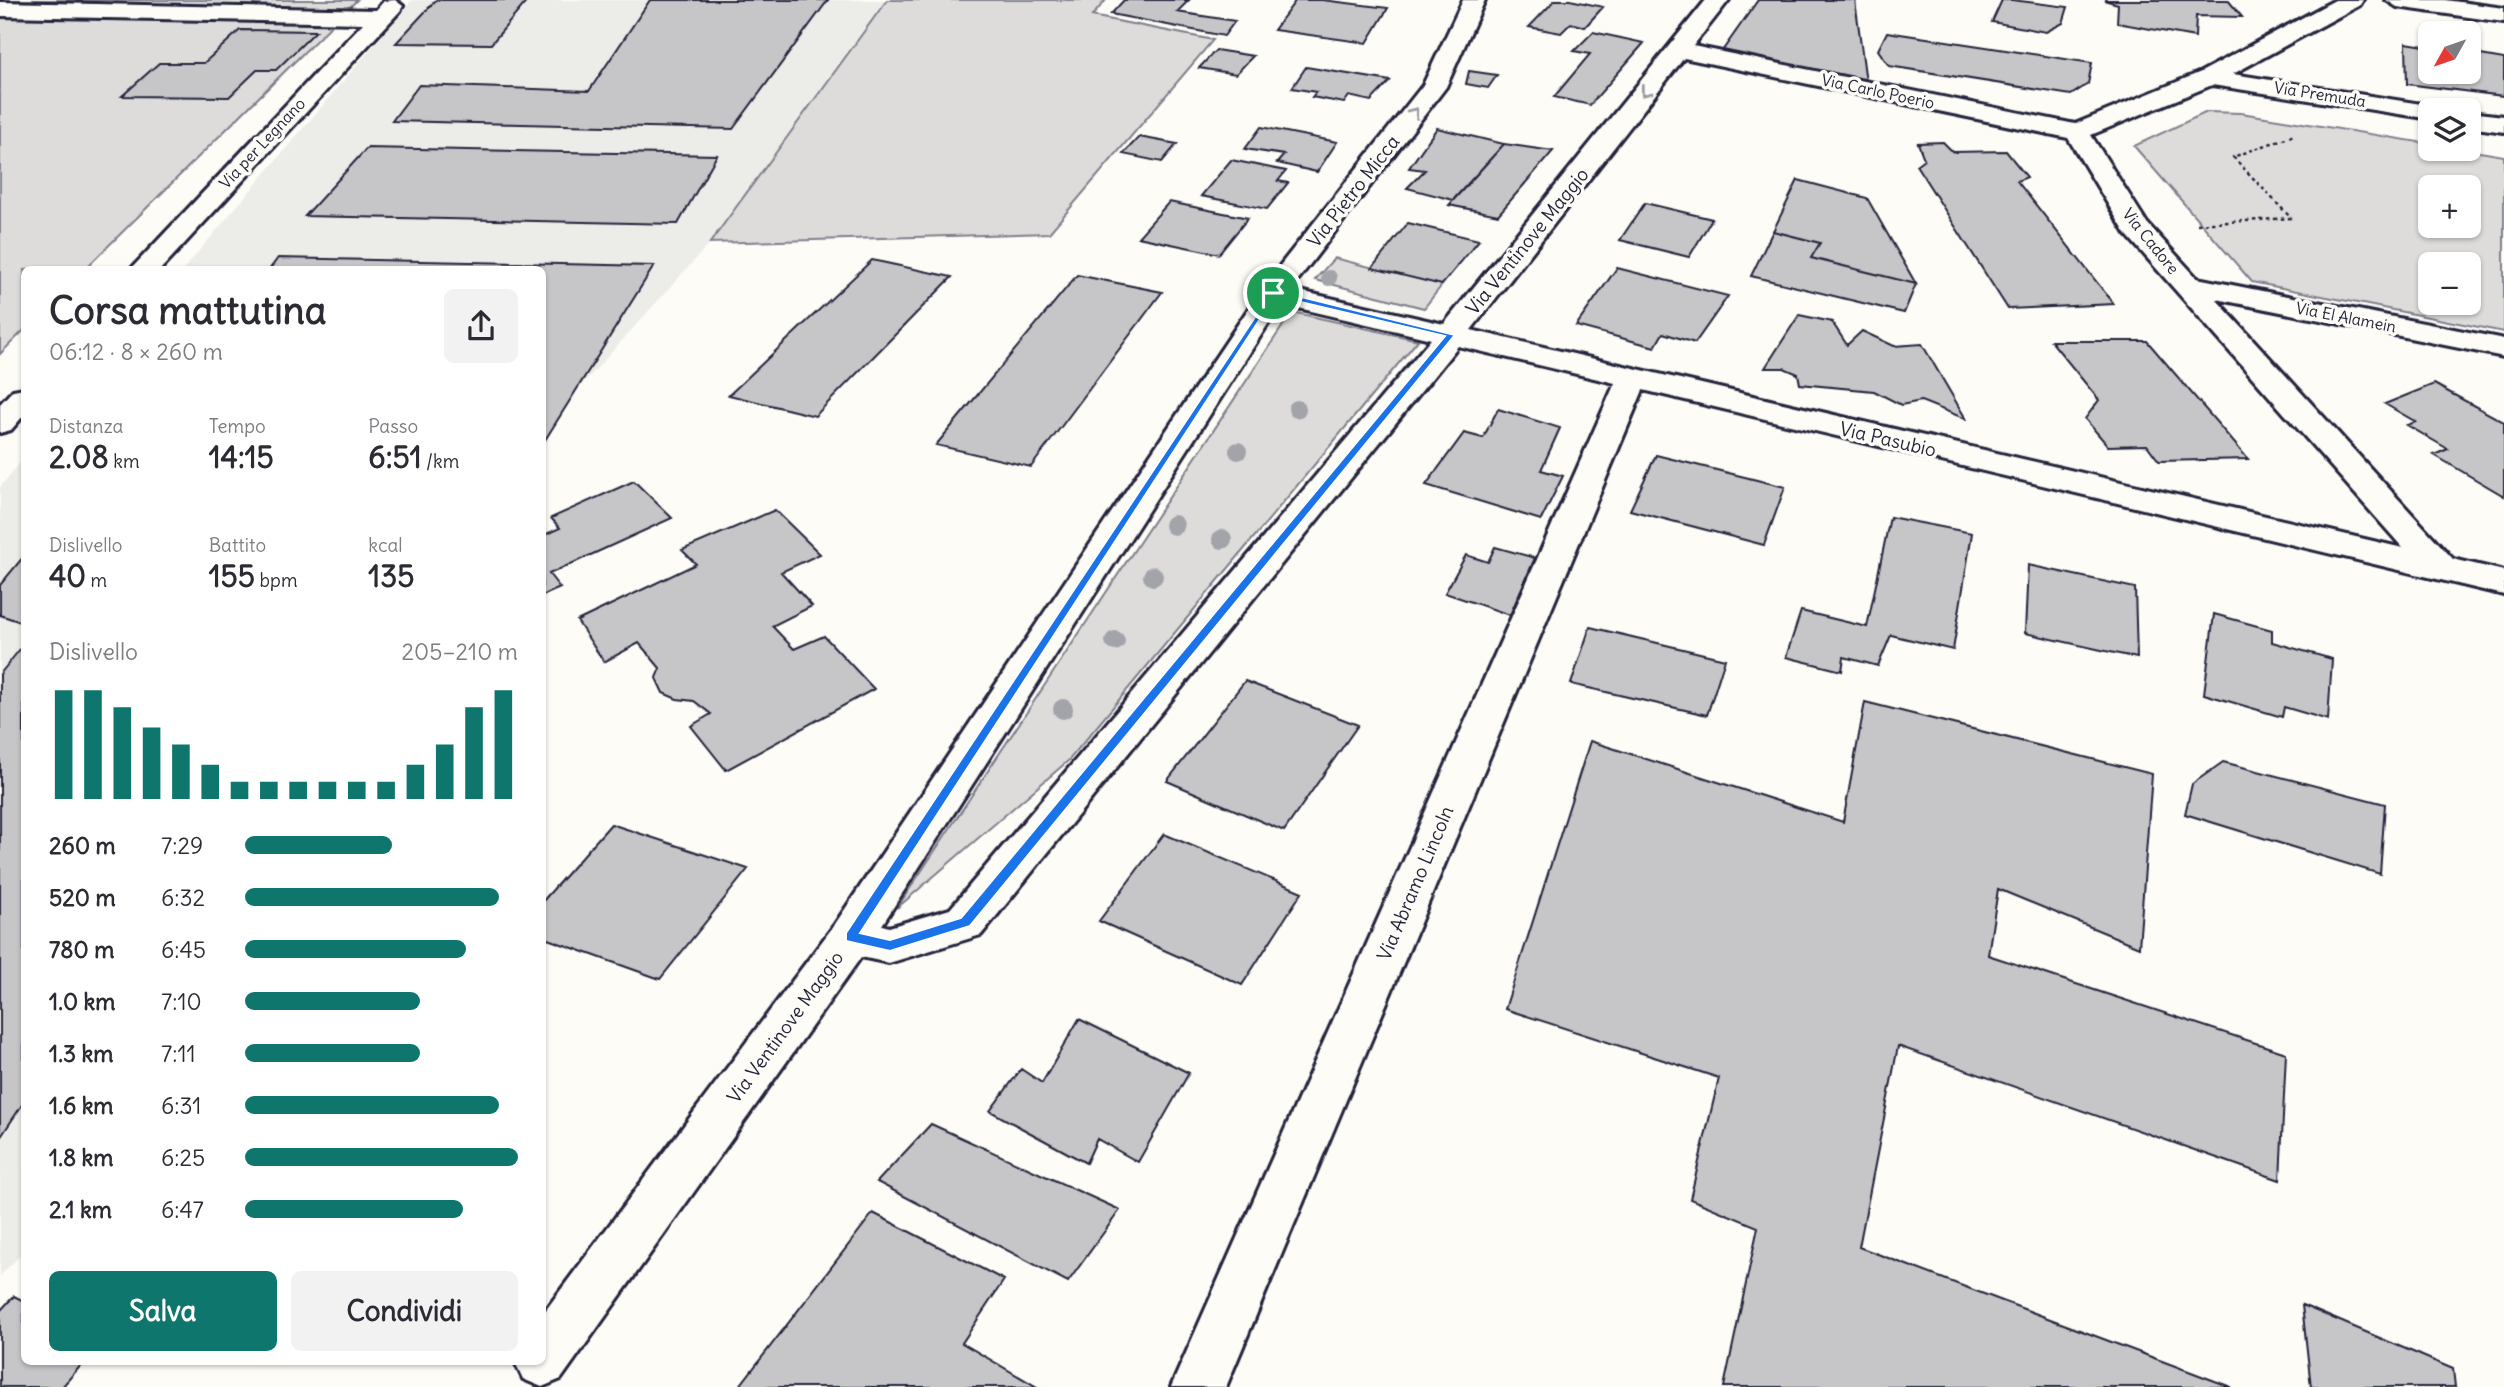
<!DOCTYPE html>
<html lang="it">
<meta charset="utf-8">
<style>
body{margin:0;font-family:Delius,sans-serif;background:#f2f2f3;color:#2b2b33;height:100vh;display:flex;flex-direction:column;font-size:26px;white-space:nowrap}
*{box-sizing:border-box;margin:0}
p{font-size:23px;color:#7c7c81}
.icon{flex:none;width:38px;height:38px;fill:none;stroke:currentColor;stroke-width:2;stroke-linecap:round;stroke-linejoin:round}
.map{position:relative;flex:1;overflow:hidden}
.side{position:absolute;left:21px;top:266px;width:525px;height:1099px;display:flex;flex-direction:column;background:#fff;border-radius:10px;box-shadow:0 2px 5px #0004}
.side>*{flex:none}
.needle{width:46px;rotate:230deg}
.tools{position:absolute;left:2418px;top:21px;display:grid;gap:14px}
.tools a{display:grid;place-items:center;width:63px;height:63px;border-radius:10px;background:#fff;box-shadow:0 2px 5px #0004;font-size:35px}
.pin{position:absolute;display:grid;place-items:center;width:60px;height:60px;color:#fff;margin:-30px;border:4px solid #fff;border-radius:50%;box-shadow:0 2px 7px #0007}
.round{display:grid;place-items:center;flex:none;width:74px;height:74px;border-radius:10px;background:#f2f2f3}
.overview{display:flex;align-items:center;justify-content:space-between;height:119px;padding:0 28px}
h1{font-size:38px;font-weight:800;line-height:52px}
.stats{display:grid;grid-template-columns:repeat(3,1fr);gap:10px;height:119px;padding:7px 28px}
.stats div{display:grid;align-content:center}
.stats b{font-size:30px;font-weight:800}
.stats small{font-size:19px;font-weight:400}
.stats p{font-size:19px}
.chart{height:196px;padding:14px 28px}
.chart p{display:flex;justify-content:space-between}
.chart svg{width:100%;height:126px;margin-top:7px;stroke:#0f766e;stroke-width:6}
.action{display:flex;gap:14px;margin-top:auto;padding:14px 28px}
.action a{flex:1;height:80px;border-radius:10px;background:#0f766e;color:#fff;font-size:28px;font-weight:800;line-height:80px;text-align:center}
.action a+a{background:#f2f2f3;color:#2b2b33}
ul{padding:0 28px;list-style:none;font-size:23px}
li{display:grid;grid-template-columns:112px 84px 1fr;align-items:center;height:52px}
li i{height:18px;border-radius:9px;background:#0f766e}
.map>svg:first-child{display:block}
.built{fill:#ecece9}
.green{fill:#dddcdb;stroke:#807f8b;stroke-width:2;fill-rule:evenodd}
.building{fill:#c6c6c8;stroke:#22223b;stroke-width:2}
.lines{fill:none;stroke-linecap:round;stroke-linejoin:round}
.minor-casing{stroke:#22223b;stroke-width:6}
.path{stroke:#22223b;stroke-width:2.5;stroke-dasharray:3.5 3.5;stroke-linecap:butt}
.minor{fill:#fdfcf7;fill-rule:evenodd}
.tree{fill:#a3a3aa}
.oneway{stroke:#9a9aa2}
.route{fill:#1a73e8;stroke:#fff;stroke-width:2;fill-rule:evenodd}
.labels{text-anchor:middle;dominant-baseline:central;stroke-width:7;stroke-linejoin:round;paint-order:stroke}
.far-street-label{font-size:16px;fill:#22223b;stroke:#fdfcf7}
.street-label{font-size:19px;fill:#22223b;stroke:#fdfcf7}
</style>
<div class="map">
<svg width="2504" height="1387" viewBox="0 0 2504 1387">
<rect width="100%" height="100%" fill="#fdfcf7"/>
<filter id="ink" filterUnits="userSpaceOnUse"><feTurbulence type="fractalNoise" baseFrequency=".0143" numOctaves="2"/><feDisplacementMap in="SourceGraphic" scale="14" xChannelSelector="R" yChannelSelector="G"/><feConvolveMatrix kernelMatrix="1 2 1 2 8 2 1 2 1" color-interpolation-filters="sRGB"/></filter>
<g filter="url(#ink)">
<path class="built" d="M 412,0 L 887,0 L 710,243 L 543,428 L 542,270 L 183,270 Z
M 24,458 L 24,1251 L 0,1276 L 0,487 Z"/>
<path class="green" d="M 0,0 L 357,0 L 85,269 L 24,270 L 24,330 L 0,354 Z
M 887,0 L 1106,0 L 1092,16 L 1213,40 L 1049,233 L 710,243 Z
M 2207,112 L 2241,113 L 2431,144 L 2431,149 L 2462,149 L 2504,156 L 2504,332 L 2252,282 L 2134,146 ZM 2431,187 L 2469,187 L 2469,226 L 2431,226 ZM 2469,264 L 2469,303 L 2431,303 L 2431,264 Z
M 1334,258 L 1442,285 L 1424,308 L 1315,280 Z
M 1292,312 L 1418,340 L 1069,760 L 897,908 Z"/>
<path class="building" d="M 436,0 L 528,0 L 491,44 L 396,43 Z
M 650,0 L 828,0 L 733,129 L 392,121 L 419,85 L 589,91 Z
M 1124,0 L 1189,0 L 1177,12 L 1235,21 L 1224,36 L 1111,14 Z
M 1296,0 L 1322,0 L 1388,8 L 1367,43 L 1274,30 Z
M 1555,0 L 1570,0 L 1603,7 L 1585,27 L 1571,23 L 1561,33 L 1529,27 Z
M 1758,0 L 1855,0 L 1866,82 L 1720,54 Z
M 2002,0 L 2012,0 L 2068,7 L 2063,23 L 2046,32 L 1992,22 Z
M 2104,0 L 2228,0 L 2242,17 L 2196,16 L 2195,37 L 2117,23 L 2118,4 Z
M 240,30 L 316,31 L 276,70 L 257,70 L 229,97 L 122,96 L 159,63 L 204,63 Z
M 1593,32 L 1644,43 L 1590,105 L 1554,97 L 1590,54 L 1574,51 Z
M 1887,32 L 2092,63 L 2088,84 L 2071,95 L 1889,66 L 1878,50 Z
M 2406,43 L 2431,47 L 2431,72 L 2469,72 L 2469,53 L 2504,59 L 2504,96 L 2407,84 Z
M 1216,50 L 1253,56 L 1236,74 L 1199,68 Z
M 1306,67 L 1390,81 L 1371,101 L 1349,96 L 1344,103 L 1312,97 L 1316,92 L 1292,88 Z
M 1469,71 L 1497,75 L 1488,88 L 1466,84 Z
M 1261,127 L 1337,142 L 1317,172 L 1277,163 L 1284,155 L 1245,149 Z
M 1437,128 L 1504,144 L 1453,200 L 1407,188 L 1425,170 L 1409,168 Z
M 1139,137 L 1177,144 L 1162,162 L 1123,154 Z
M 1943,142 L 1953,152 L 2006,151 L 2027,177 L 2017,181 L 2114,304 L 2008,309 L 1916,165 L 1924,159 L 1918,143 Z
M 1504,144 L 1553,151 L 1498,215 L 1449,205 Z
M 367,148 L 717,155 L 678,224 L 305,216 Z
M 1231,160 L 1286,171 L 1278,181 L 1288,183 L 1267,209 L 1201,196 Z
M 1798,180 L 1867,198 L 1916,284 L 1811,258 L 1820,243 L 1773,231 Z
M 1169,202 L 1248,218 L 1219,254 L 1138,237 Z
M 1645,203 L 1712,219 L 1689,257 L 1620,240 Z
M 1408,223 L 1479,240 L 1442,285 L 1372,268 Z
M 1773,231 L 1820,243 L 1811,258 L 1916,284 L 1904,313 L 1751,276 Z
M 278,258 L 654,266 L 545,440 L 542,440 L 542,270 L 269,270 Z
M 872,260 L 952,277 L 815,416 L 729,395 Z
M 1617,268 L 1728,296 L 1695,343 L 1663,333 L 1655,347 L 1576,326 Z
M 1077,275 L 1162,292 L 1031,467 L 936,445 Z
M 1799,315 L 1832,322 L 1847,345 L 1862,331 L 1894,346 L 1922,344 L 1966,419 L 1921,401 L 1901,405 L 1874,391 L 1800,384 L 1798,374 L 1784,368 L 1765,368 Z
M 2051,341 L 2147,341 L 2248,459 L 2159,461 L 2147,445 L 2108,446 L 2085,419 L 2099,400 Z
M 2434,384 L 2504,422 L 2504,496 L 2434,455 L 2448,449 L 2407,425 L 2416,422 L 2385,404 Z
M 1498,409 L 1560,428 L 1541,470 L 1563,476 L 1541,520 L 1426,485 L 1464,433 L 1483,438 Z
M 1656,455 L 1785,487 L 1764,545 L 1630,510 Z
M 634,481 L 672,518 L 549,574 L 560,588 L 542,596 L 542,536 L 560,528 L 551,518 Z
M 775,510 L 820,554 L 781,572 L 812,606 L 772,626 L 794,649 L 824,636 L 874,689 L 726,770 L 691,726 L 711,714 L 694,701 L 677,699 L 663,693 L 656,678 L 660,668 L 639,643 L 604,662 L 577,621 L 696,564 L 682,550 Z
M 1890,517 L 1972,533 L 1953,650 L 1891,635 L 1878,666 L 1844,657 L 1842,671 L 1786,657 L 1801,611 L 1867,627 Z
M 1495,547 L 1535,558 L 1510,615 L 1445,593 L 1466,555 L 1488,562 Z
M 24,556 L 24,623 L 0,615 L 0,585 Z
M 2028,565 L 2135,588 L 2137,658 L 2025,633 Z
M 2214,614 L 2272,630 L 2272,642 L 2332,659 L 2328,720 L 2284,707 L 2282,717 L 2204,694 Z
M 1590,627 L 1725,659 L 1707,715 L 1571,684 Z
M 24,644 L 24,1102 L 0,1138 L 0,674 Z
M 1245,681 L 1358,725 L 1284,831 L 1167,781 Z
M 1865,702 L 2152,774 L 2139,947 L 1998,889 L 1988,955 L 2286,1053 L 2280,1180 L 1898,1046 L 1859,1247 L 2231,1387 L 1724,1387 L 1758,1227 L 1690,1199 L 1719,1078 L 1505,1009 L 1590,741 L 1843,822 Z
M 2223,762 L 2385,804 L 2380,874 L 2185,814 L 2192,784 Z
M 611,824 L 748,869 L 660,979 L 542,937 L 542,902 Z
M 1164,834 L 1302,892 L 1242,985 L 1099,921 Z
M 1079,1019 L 1189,1073 L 1138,1162 L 1097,1139 L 1086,1163 L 990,1111 L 1021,1069 L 1042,1083 Z
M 931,1124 L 1120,1210 L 1068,1282 L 877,1182 Z
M 873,1213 L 1004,1280 L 962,1343 L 1037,1387 L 739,1387 Z
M 14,1296 L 24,1301 L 24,1362 L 84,1362 L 62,1387 L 0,1387 L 0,1311 Z
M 2302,1305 L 2453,1369 L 2455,1387 L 2311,1387 Z"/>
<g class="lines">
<defs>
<path id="minor" d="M 395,0 L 403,6 L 400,11 L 160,270 L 130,270 L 363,23 L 0,16 L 0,2 L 376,10 L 384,1 Z
M 1463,0 L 1485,0 L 1446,87 L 1291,289 L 1444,324 L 1706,0 L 1729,0 L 1693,46 L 2075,124 L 2201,72 L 2335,0 L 2363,0 L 2360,5 L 2233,74 L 2440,107 L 2442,110 L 2431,110 L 2431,119 L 2212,85 L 2091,135 L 2147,223 L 2197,278 L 2504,339 L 2504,357 L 2216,299 L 2453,559 L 2504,571 L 2504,595 L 1643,390 L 1226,1387 L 1171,1387 L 1615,383 L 1458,346 L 981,935 L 889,963 L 861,957 L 561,1379 L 542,1387 L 523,1379 L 515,1362 L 542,1362 L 542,1315 L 835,924 L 1263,287 L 1423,85 ZM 1684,58 L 2068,138 L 2126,234 L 2403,548 L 1471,330 ZM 1281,304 L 1431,339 L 950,909 L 889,927 L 882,925 Z
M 2386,0 L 2445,0 L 2504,8 L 2504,22 L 2397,7 Z
M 2469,112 L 2504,116 L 2504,132 L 2469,127 Z
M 24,388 L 24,415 L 11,430 L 0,433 L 0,404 L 13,390 Z"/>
</defs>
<use href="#minor" class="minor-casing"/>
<path class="path" d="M 2197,224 L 2291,218 L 2233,157 L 2294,135"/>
<use href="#minor" class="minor"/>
</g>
<g class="tree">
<circle cx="1329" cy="278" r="8"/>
<circle cx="1297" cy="409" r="9"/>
<circle cx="1238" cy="451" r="9"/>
<circle cx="1174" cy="525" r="10"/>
<circle cx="1222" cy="539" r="10"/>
<circle cx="1153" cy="576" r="10"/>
<circle cx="1115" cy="641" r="10"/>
<circle cx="1063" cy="709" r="10"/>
</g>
<defs><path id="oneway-chevron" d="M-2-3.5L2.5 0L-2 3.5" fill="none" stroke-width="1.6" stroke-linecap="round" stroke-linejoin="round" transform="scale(1.75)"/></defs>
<g class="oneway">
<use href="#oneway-chevron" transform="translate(1645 92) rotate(128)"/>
<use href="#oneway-chevron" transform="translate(1414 112) rotate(-52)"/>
</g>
</g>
<path class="route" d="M 1273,290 L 1455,335 L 970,926 L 890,951 L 846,941 L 846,933 ZM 1275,296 L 1445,336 L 961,918 L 890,940 L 860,933 Z"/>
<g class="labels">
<g class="far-street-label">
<text transform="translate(1878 91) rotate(12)">Via Carlo Poerio</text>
<text transform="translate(2320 94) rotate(9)">Via Premuda</text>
<text transform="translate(262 143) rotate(-47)">Via per Legnano</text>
<text transform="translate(2151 241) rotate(51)">Via Cadore</text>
<text transform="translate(2346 317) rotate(11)">Via El Alamein</text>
</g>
<g class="street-label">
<text transform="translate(1353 191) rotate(-52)">Via Pietro Micca</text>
<text transform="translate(1527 241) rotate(-51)">Via Ventinove Maggio</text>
<text transform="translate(1888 439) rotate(13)">Via Pasubio</text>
<text transform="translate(1415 883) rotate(-67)">Via Abramo Lincoln</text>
<text transform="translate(785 1027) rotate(-54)">Via Ventinove Maggio</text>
</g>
</g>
</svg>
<div class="tools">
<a><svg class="needle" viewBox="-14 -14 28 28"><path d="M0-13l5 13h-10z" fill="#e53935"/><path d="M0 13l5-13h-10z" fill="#7c7c81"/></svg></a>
<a><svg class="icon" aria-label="layers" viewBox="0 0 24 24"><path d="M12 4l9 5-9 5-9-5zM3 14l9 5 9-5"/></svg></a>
<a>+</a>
<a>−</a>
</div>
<div class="pin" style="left:1273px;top:293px;background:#1e9e55"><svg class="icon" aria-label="arrive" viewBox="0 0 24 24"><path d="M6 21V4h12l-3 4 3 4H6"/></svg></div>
<section class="side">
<div class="overview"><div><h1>Corsa mattutina</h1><p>06:12 · 8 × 260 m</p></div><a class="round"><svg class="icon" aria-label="share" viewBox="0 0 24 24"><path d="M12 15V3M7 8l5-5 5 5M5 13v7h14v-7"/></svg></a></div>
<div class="stats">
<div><p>Distanza</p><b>2.08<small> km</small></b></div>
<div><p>Tempo</p><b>14:15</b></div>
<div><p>Passo</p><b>6:51<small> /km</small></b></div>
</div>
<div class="stats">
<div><p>Dislivello</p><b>40<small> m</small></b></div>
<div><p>Battito</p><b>155<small> bpm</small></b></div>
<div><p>kcal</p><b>135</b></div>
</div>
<div class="chart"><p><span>Dislivello</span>205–210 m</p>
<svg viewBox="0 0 160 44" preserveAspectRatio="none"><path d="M5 44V6M15 44V6M25 44V12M35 44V19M45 44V25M55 44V32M65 44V38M75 44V38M85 44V38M95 44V38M105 44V38M115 44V38M125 44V32M135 44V25M145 44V12M155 44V6"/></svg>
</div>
<ul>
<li><b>260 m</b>7:29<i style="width:54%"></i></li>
<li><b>520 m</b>6:32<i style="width:93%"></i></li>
<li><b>780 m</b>6:45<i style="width:81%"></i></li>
<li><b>1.0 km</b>7:10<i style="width:64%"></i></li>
<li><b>1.3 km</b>7:11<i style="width:64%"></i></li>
<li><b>1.6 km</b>6:31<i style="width:93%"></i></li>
<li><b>1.8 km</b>6:25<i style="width:100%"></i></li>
<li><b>2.1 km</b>6:47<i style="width:80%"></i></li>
</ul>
<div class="action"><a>Salva</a><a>Condividi</a></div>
</section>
</div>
